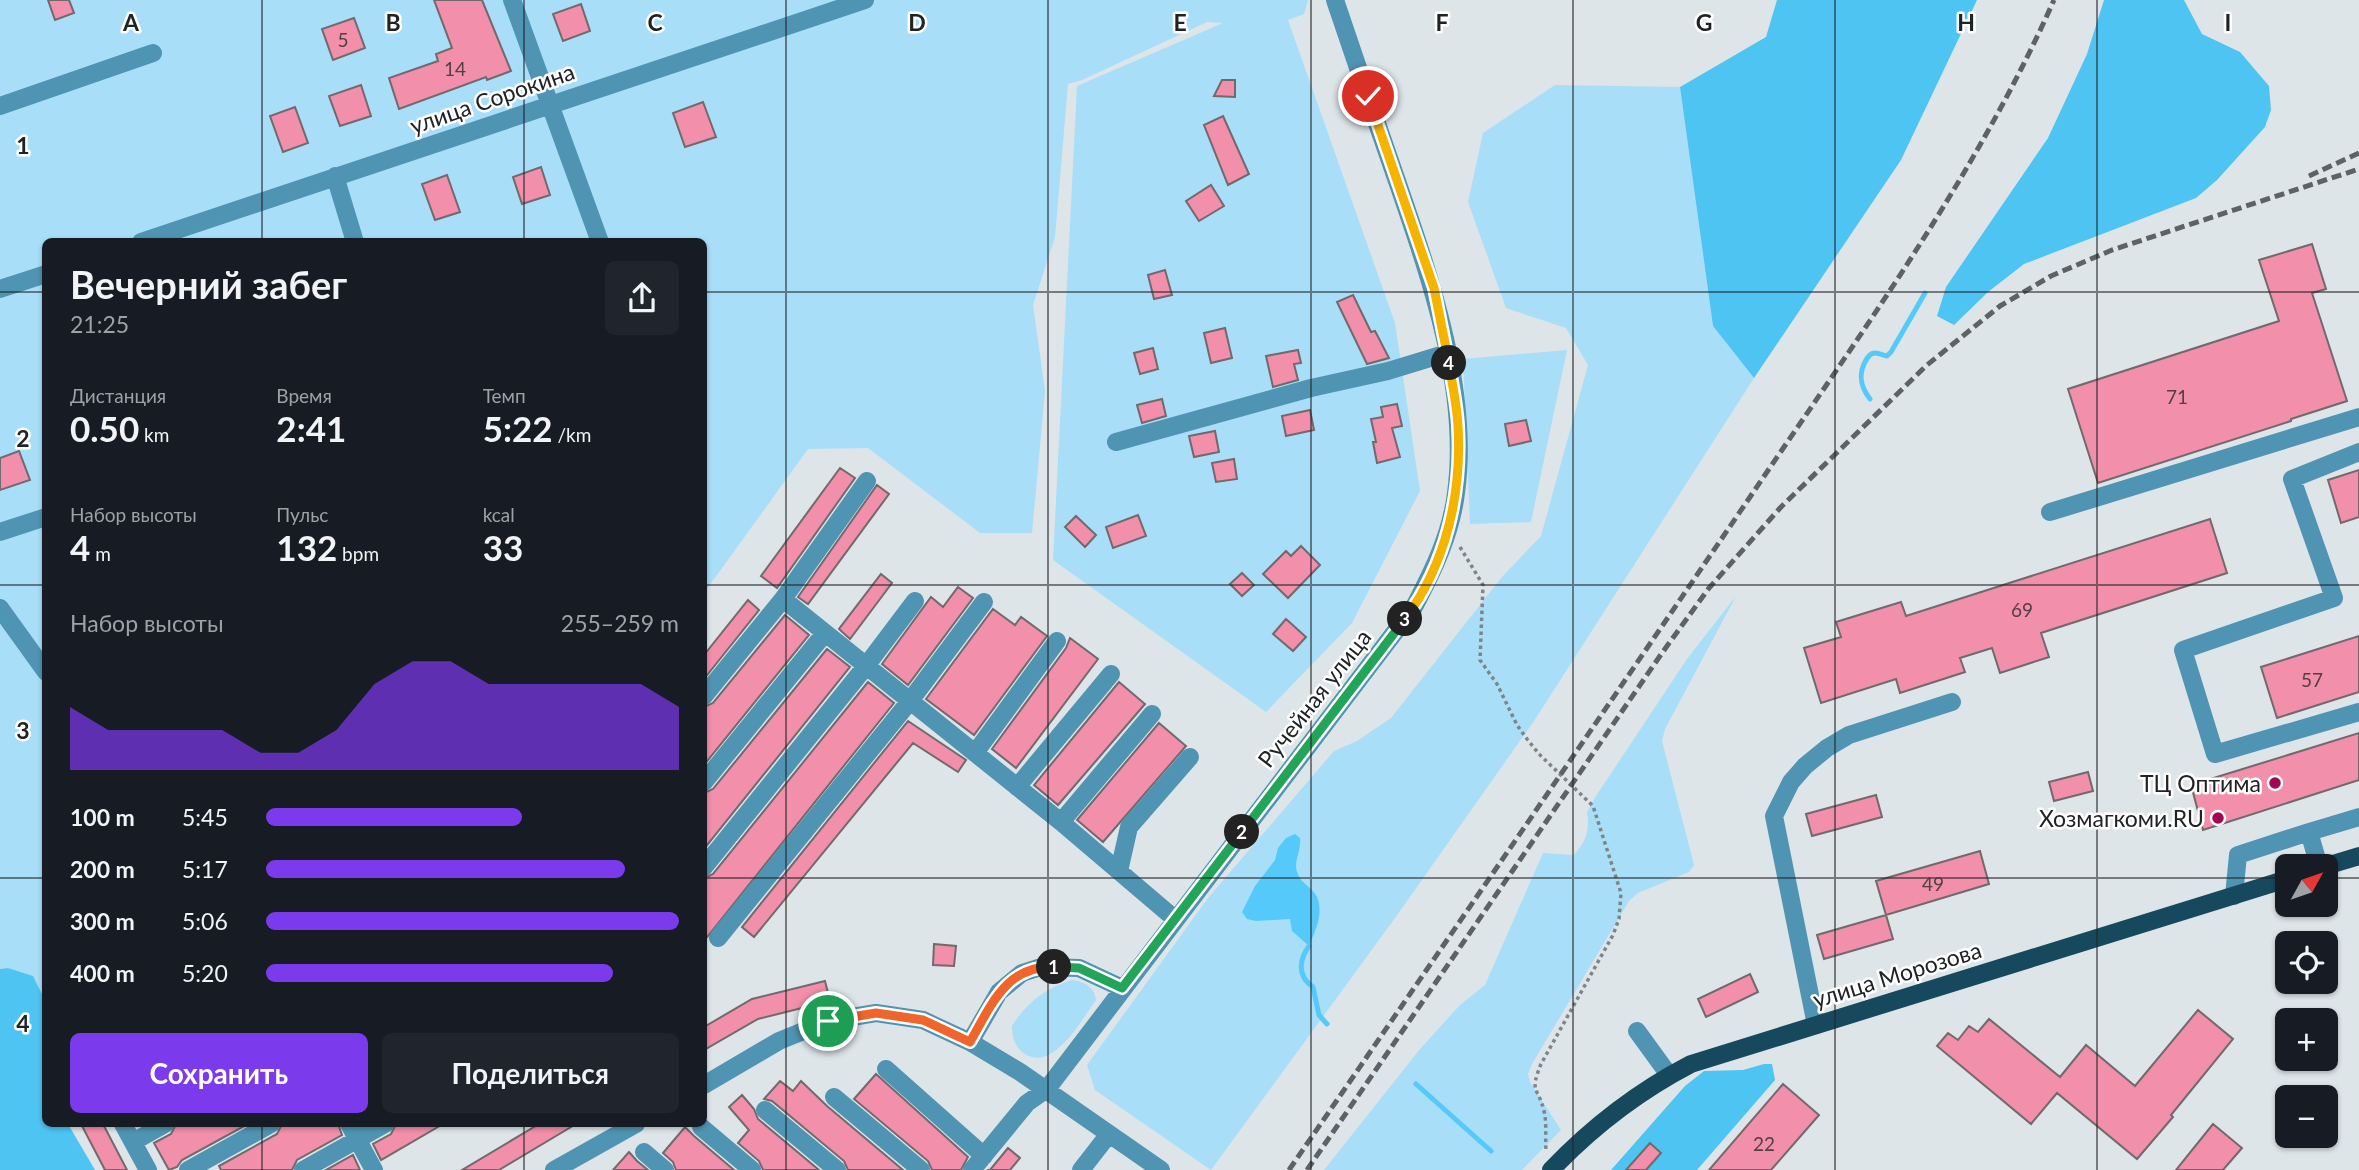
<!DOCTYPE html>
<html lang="ru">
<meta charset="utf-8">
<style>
body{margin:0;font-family:Lato,sans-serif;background:#20242c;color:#f1f3f6;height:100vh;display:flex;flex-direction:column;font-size:26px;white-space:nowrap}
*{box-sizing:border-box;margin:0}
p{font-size:23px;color:#9ea1a6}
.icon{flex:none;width:38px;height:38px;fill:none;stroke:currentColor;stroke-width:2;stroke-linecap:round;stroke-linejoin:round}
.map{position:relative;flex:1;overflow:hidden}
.drawer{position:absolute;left:42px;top:238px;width:665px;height:889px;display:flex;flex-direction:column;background:#171b24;border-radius:10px;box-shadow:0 2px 5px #0004}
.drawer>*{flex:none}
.needle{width:46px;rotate:50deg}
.controls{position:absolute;left:2275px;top:854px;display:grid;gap:14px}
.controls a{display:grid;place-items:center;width:63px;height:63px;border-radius:10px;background:#171b24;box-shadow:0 2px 5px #0004;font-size:35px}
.pin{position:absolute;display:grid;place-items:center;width:60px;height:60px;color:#fff;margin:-30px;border:4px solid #fff;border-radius:50%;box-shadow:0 2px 7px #0007}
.km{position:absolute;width:35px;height:35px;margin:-18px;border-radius:50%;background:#222;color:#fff;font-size:19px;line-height:35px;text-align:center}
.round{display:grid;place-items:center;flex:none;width:74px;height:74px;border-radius:10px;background:#20242c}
.head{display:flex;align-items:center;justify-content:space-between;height:119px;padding:0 28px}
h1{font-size:38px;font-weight:700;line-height:52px}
.stats{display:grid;grid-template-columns:repeat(3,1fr);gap:10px;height:119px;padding:7px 28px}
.stats div{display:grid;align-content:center}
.stats b{font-size:35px;font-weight:700}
.stats small{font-size:19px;font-weight:400}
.stats p{font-size:19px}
.chart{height:196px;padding:14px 28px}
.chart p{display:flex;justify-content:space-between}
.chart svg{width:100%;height:126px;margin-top:7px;fill:#7c3aed;opacity:.7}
.button{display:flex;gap:14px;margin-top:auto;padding:14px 28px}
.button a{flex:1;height:80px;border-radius:10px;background:#7c3aed;color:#fff;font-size:28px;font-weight:700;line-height:80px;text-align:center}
.button a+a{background:#20242c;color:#f1f3f6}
ul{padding:0 28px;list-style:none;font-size:23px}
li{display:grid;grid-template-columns:112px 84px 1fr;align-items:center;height:52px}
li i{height:18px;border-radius:9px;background:#7c3aed}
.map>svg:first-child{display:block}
.green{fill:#a8def8}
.forest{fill:#4ec4f3}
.water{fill:#55cafa}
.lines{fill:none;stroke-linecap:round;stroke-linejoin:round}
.stream{stroke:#55cafa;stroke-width:5}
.building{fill:#f28faa;stroke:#71696b;stroke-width:2}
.path{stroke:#7f8487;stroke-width:3.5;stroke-dasharray:3.5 3.5;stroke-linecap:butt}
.minor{stroke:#4f94b2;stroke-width:18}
.major{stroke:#16495d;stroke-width:18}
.rail{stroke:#5d6264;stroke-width:5;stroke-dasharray:10 5;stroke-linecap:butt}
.split-1-casing{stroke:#fff;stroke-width:14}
.split-2-casing{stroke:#fff;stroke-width:14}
.split-3-casing{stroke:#fff;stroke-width:14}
.split-4-casing{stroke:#fff;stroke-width:14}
.split-5-casing{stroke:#fff;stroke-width:14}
.split-1{stroke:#f0652b;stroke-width:9}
.split-2{stroke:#22a559;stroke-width:9}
.split-3{stroke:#22a559;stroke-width:9}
.split-4{stroke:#f5b400;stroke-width:9}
.split-5{stroke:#f5b400;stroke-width:9}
.grid{fill:none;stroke:#202324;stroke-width:2;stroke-opacity:0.55}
.poi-dot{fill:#a0094e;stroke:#fff;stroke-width:2.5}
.labels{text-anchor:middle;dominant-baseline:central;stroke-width:5;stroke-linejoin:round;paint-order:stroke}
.number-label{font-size:19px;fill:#543e46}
.street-label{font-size:23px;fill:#202324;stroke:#fff}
.poi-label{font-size:23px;fill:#202324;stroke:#fff;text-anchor:end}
.grid-label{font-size:23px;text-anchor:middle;font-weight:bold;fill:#202324;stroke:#fff;stroke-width:5;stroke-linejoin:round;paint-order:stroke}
</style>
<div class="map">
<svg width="2359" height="1170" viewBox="0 0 2359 1170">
<rect width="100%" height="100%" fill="#dde5e9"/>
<path class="green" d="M 0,0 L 1308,0 L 1304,14 L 1288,20 L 1395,323 L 1420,491 L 1352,623 L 1266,712 L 1053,560 L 1077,86 L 1223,23 L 1207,22 L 1082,80 L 1068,84 L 1055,237 L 1033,305 L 1045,391 L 1032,533 L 980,533 L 868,448 L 808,449 L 704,593 L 704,242 L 46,242 L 45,1000 L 33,976 L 8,968 L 0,969 Z
M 1555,85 L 1680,87 L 1713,326 L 1754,378 L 1534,721 L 1395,918 L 1211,1170 L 1095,1090 L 1087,1065 L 1208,898 L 1334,751 L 1357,741 L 1391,718 L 1502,577 L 1541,536 L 1588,365 L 1566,328 L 1506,308 L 1468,202 L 1483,133 Z
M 1567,350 L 1531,522 L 1470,524 L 1463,359 Z
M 1736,596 L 1665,729 L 1662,741 L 1694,865 L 1689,872 L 1638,893 L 1629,901 L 1532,1064 L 1528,1074 L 1530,1082 L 1561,1130 L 1522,1170 L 1324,1170 L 1420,1049 L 1460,1005 L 1485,985 L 1543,853 L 1573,855 C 1586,844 1590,829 1587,812 L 1596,796 L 1687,659 Z
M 1071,980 C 1083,981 1095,987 1096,1000 C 1081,1020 1054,1072 1025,1054 C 1015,1048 1012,1037 1012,1026 C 1027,1002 1045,989 1071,980 Z"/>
<path class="forest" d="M 1777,0 L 1977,0 L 1901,160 L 1754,378 L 1713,326 L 1680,87 L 1766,37 Z
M 2104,0 L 2184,0 L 2202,34 L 2240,52 L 2269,86 L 2271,110 L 2265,127 L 2217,180 L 2196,198 L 2024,264 L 1988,292 L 1954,325 L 1937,316 L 1946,287 L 2048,138 L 2087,54 Z
M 8,968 L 33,976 L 45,1000 L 46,1124 L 68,1124 L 95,1170 L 0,1170 L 0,969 Z
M 1764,1064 L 1772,1064 L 1775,1080 L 1697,1170 L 1611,1170 L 1685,1086 L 1704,1071 L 1743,1070 Z"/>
<path class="water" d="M 1295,834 L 1300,838 C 1301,849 1296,858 1296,866 C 1297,883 1312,886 1317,897 C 1324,914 1315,931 1309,946 L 1292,931 L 1290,919 L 1256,921 L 1247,919 L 1242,912 L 1255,886 L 1275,860 L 1278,848 L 1286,838 Z"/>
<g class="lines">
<path class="stream" d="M 1870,399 C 1860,386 1858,374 1866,360 C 1869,356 1870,353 1875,353 C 1879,353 1883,355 1887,356 L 1891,352 L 1925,293
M 1309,946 C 1299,960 1297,976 1313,987 L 1319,1015 L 1327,1024
M 1416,1084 L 1491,1151"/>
</g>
<path class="building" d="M 48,0 L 69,0 L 74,13 L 55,20 Z
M 434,0 L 482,0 L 511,71 L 487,80 L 486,77 L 399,109 L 389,78 L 438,61 L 436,54 L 452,48 Z
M 581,4 L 590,31 L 563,41 L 553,14 Z
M 354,18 L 365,48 L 333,60 L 322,29 Z
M 1222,80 L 1235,80 L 1235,97 L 1214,96 Z
M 361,85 L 371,116 L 340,126 L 329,96 Z
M 703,102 L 716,137 L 685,147 L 673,113 Z
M 295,107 L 308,143 L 283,152 L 270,116 Z
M 1223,116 L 1249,174 L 1228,185 L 1204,125 Z
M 541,167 L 550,195 L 522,204 L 513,177 Z
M 447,175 L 460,212 L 435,220 L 422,184 Z
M 1211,185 L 1224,206 L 1199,221 L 1186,201 Z
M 2312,244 L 2326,289 L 2312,293 L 2347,401 L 2291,419 L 2291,421 L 2098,483 L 2068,389 L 2279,321 L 2259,260 Z
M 1165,270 L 1172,295 L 1154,299 L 1148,275 Z
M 1353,295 L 1371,332 L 1375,331 L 1389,358 L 1367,364 L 1337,302 Z
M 1225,328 L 1232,358 L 1211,363 L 1204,333 Z
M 1153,348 L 1158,369 L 1140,374 L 1134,353 Z
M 1298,350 L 1301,363 L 1294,364 L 1298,380 L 1273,387 L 1266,356 Z
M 1162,399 L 1166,416 L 1142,423 L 1137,405 Z
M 1397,404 L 1402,426 L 1392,428 L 1400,457 L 1377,463 L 1373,442 L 1376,442 L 1371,419 L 1383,417 L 1381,407 Z
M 1310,410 L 1314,430 L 1286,436 L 1282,416 Z
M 1526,420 L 1531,441 L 1509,446 L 1505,424 Z
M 1215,431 L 1219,452 L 1194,457 L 1189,436 Z
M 19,451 L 30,480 L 0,490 L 0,458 Z
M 1234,459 L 1237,479 L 1216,482 L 1212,463 Z
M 840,468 L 855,478 L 777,588 L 761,576 Z
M 2359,470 L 2359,517 L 2341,523 L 2328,480 Z
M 877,485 L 889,494 L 808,604 L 798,597 Z
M 1138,515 L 1146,536 L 1113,548 L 1106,527 Z
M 1076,516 L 1096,535 L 1085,547 L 1065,527 Z
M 2210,519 L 2227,573 L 2041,633 L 2049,657 L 2000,673 L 1992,648 L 1960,658 L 1965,672 L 1900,693 L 1896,679 L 1821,703 L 1804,648 L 1841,637 L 1836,622 L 1901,602 L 1906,616 Z
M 1301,546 L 1320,565 L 1288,598 L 1263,574 L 1286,551 L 1291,556 Z
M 1242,573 L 1254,585 L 1242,596 L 1230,584 Z
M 881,574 L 892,583 L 850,639 L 839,629 Z
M 958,587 L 973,598 L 908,685 L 882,664 L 931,597 L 943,607 Z
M 748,600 L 759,610 L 704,679 L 704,655 Z
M 993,609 L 1015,625 L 1021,617 L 1047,636 L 974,735 L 926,699 Z
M 785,615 L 809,635 L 704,765 L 704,707 L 713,703 Z
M 1286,619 L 1306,637 L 1293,651 L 1273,634 Z
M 2359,636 L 2359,692 L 2277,718 L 2261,667 Z
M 1070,638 L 1098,659 L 1016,768 L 992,749 L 1066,648 Z
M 827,649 L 850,667 L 704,849 L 704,793 L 713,789 Z
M 868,682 L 894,703 L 704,941 L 704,878 L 713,874 Z
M 1119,682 L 1145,704 L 1058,805 L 1034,785 Z
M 908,721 L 966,760 L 958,772 L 913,743 L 754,937 L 742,927 Z
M 1159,723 L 1186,746 L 1103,842 L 1077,820 Z
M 2359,733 L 2359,780 L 2203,830 L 2191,785 Z
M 2088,772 L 2093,791 L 2054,801 L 2049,782 Z
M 1876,795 L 1882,817 L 1812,836 L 1806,814 Z
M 1980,851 L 1989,884 L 1886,915 L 1876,881 Z
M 1886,915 L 1893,939 L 1824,959 L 1817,935 Z
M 934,944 L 956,946 L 954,966 L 933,965 Z
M 1750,974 L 1758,992 L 1706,1017 L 1698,999 Z
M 825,981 L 830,1001 L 758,1019 L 704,1050 L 704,1027 L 752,999 Z
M 2198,1010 L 2233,1039 L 2171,1115 L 2173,1117 L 2137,1159 L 2057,1093 L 2031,1124 L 1937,1046 L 1948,1033 L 1958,1040 L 1969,1026 L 1978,1032 L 1989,1019 L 2060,1077 L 2086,1045 L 2135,1086 Z
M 876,1074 L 968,1157 L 961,1170 L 932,1170 L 928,1161 L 854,1099 Z
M 780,1081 L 793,1091 L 801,1081 L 827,1106 L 903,1170 L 848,1170 L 844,1161 L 772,1101 L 764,1099 Z
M 1783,1084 L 1819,1115 L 1771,1170 L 1709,1170 Z
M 742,1095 L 754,1109 L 758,1119 L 819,1170 L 763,1170 L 759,1161 L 738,1143 L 749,1130 L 729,1107 Z
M 81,1124 L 103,1124 L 127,1170 L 105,1170 Z
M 176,1124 L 248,1124 L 182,1160 L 177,1167 L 169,1170 L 154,1143 L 171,1134 Z
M 282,1124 L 338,1124 L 342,1135 L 297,1160 L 292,1170 L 221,1170 L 219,1166 L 277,1134 Z
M 396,1124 L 443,1124 L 381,1160 L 373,1144 L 391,1134 Z
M 539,1124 L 576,1124 L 499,1170 L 462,1170 Z
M 2213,1124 L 2242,1148 L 2223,1170 L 2176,1170 Z
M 685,1127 L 694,1136 L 734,1170 L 676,1170 L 673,1162 L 663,1153 Z
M 1650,1143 L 1661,1153 L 1646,1170 L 1626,1170 Z
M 1008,1148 L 1020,1158 L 1010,1170 L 987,1170 L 990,1170 Z
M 629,1152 L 637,1161 L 648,1170 L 613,1170 Z
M 353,1155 L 360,1170 L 326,1170 Z"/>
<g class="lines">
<path class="path" d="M 1460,547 L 1483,585 L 1480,660 L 1497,684 L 1517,725 L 1527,739 L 1539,754 L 1593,806 L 1621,893 L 1619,919 L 1613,935 L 1541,1064 C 1529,1094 1538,1086 1544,1111 C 1547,1123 1545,1138 1546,1150"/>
<path class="minor" d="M 512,0 L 600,242
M 0,106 L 153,53
M 335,176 L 355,242
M 141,242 L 865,0
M 0,289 L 46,274
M 1116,442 L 1311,388 L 1388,371 L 1447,353
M 2359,452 L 2292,479 L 2334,598 L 2183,650 L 2215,754 L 2359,712
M 2050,512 L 2359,417
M 0,532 L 46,517
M 783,599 L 1061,822 L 1175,919
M 0,608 L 46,672
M 704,696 L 783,599 L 867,481
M 975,753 L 1057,641
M 704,782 L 825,633
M 1017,787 L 1111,674
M 1061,822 L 1152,714
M 2309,832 L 2359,817
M 704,867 L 866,666 L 915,601
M 1119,871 L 1129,827 L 1190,757
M 2234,896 L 2238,855 L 2309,832 L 2319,866
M 718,938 L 910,701 L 984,602
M 1816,1025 L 1774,816 L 1791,782 L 1805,766 L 1827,748 L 1849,735 L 1952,702
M 1637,1031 L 1669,1075
M 970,1042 L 999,992 L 1022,973 L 1041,967 L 1079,968 L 1122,988
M 886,1069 L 984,1156
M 704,1085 L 779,1041 L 828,1021 L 876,1013 L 923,1020 L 970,1042 L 1020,1072 L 1161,1170
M 834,1097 L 921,1170
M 765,1110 L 837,1170
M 123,1124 L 148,1170
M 349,1124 L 374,1170
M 701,1127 L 752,1170
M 133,1142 L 165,1124
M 644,1152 L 665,1170
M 188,1170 L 271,1124
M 303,1170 L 385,1124
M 554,1170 L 636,1124
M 972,1170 L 1027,1103 L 1047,1089 L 1414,607 C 1433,571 1451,534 1456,493 C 1470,391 1430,277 1397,181 C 1376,121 1355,60 1335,0
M 1081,1170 L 1109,1134"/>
<path class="major" d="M 2326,866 L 2359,856
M 1551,1170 C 1593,1126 1637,1092 1691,1064 L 2287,879"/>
<path class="rail" d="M 2309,176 L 2359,153
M 1289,1170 C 1443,946 1597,722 1750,497 C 1858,337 1975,178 2054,0
M 1307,1170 L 1662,653 L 1709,588 L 1781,507 L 1927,365 L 2000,306 L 2051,276 L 2112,250 L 2359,169"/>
</g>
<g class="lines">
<defs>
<path id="split-1" d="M 828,1021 L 876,1013 L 923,1020 L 970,1042 C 991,1006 1006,965 1054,967"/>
<path id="split-2" d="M 1054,967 L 1079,968 L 1122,988 L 1242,832"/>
<path id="split-3" d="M 1242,832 L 1405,619"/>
<path id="split-4" d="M 1405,619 C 1446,564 1462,494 1458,426 C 1457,405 1452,384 1449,363"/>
<path id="split-5" d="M 1368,96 L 1434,288 L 1449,363"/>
</defs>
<use href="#split-1" class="split-1-casing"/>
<use href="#split-2" class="split-2-casing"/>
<use href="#split-3" class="split-3-casing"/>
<use href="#split-4" class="split-4-casing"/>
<use href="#split-5" class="split-5-casing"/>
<use href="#split-1" class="split-1"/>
<use href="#split-2" class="split-2"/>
<use href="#split-3" class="split-3"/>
<use href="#split-4" class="split-4"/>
<use href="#split-5" class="split-5"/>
</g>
<path class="grid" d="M 262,0 L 262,242M 524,0 L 524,242M 786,0 L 786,1170M 1048,0 L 1048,1170M 1311,0 L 1311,1170M 1573,0 L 1573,1170M 1835,0 L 1835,1170M 2097,0 L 2097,1170M 0,292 L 46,292M 704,292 L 2359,292M 0,585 L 46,585M 704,585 L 2359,585M 0,878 L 46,878M 704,878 L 2287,878M 2326,878 L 2359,878M 262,1124 L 262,1170M 524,1124 L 524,1170"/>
<g class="poi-dot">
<circle cx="2275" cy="783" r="7"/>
<circle cx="2218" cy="818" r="7"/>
</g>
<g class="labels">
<g class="number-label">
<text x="343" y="39">5</text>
<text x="455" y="68">14</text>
<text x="2177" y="396">71</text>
<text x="2022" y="609">69</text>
<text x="2312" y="679">57</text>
<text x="1933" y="883">49</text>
<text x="1764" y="1143">22</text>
</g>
<g class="street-label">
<text transform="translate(492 98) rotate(-19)">улица Сорокина</text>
<text transform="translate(1314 698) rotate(-52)">Ручейная улица</text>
<text transform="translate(1897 974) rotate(-17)">улица Морозова</text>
</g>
<g class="poi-label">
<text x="2261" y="783">ТЦ Оптима</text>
<text x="2204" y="818">Хозмагкоми.RU</text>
</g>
</g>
<g class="grid-label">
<text x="131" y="31">A</text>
<text x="393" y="31">B</text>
<text x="655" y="31">C</text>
<text x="917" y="31">D</text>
<text x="1180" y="31">E</text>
<text x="1442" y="31">F</text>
<text x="1704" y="31">G</text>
<text x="1966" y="31">H</text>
<text x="2228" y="31">I</text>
<text x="23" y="154">1</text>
<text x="23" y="447">2</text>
<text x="23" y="739">3</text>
<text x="23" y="1032">4</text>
</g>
</svg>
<div class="controls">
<a><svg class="needle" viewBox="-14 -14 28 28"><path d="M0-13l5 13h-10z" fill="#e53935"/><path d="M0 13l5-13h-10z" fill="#9ea1a6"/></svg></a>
<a><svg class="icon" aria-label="locate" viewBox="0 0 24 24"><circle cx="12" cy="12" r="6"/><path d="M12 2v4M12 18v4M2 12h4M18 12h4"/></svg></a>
<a>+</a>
<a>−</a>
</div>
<div class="pin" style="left:828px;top:1021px;background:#1e9e55"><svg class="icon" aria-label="arrive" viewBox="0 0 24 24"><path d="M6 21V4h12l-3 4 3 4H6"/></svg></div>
<div class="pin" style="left:1368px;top:96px;background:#d93025"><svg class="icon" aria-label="check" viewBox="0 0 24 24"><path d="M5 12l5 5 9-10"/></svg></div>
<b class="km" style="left:1054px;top:967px">1</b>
<b class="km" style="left:1242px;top:832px">2</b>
<b class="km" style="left:1405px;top:619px">3</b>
<b class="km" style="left:1449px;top:363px">4</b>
<section class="drawer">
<div class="head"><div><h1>Вечерний забег</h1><p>21:25</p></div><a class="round"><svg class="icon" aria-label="share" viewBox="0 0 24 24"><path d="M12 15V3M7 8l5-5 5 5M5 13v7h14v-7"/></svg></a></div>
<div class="stats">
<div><p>Дистанция</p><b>0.50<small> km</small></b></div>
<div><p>Время</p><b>2:41</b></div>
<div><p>Темп</p><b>5:22<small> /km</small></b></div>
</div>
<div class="stats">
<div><p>Набор высоты</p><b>4<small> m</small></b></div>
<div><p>Пульс</p><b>132<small> bpm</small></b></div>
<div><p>kcal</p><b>33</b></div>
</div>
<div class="chart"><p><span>Набор высоты</span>255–259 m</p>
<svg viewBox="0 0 160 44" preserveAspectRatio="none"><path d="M0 44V22L10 30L20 30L30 30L40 30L50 38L60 38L70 30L80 14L90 6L100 6L110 14L120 14L130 14L140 14L150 14L160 22V44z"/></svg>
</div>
<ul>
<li><b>100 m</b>5:45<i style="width:62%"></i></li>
<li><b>200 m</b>5:17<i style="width:87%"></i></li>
<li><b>300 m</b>5:06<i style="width:100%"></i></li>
<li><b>400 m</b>5:20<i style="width:84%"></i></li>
</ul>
<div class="button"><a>Сохранить</a><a>Поделиться</a></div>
</section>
</div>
